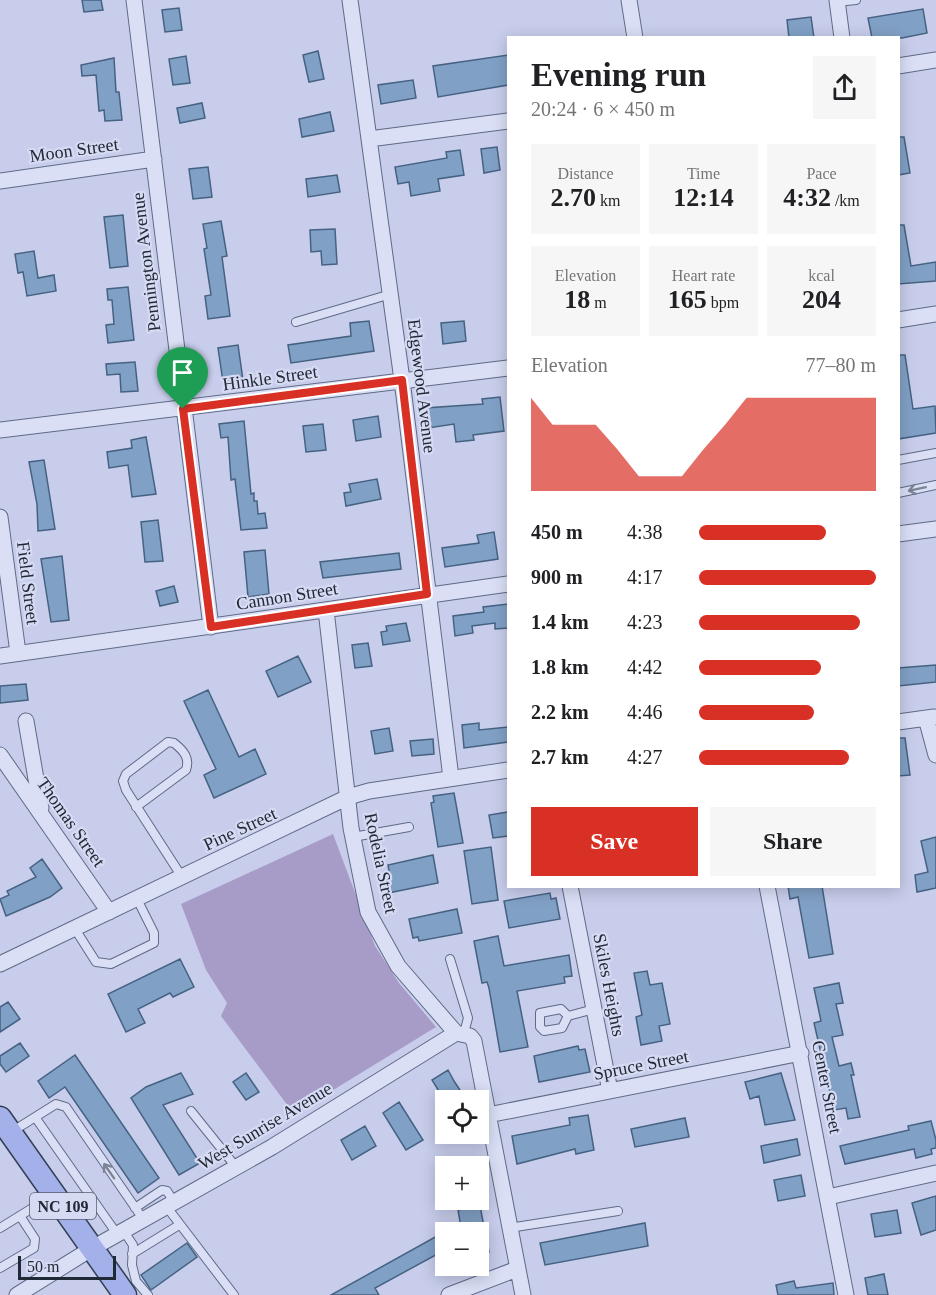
<!DOCTYPE html>
<meta charset="utf-8">
<style>
body{margin:0;font-family:Georgia,serif;background:#f6f6f6;color:#202124;height:100vh;display:flex;flex-direction:column;font-size:22px;white-space:nowrap}
*{box-sizing:border-box;margin:0}
p{font-size:20px;color:#757577}
.icon{flex:none;width:33px;height:33px;fill:none;stroke:currentColor;stroke-width:2;stroke-linecap:round;stroke-linejoin:round}
.map{position:relative;flex:1;overflow:hidden}
.panel{position:absolute;left:507px;top:36px;width:393px;height:852px;display:flex;flex-direction:column;background:#fff;border-radius:0px;box-shadow:0 3px 15px #0003}
.panel>*{flex:none}
.fabs{position:absolute;left:435px;top:1090px;display:grid;gap:12px}
.fabs a{display:grid;place-items:center;width:54px;height:54px;border-radius:0px;background:#fff;box-shadow:0 3px 15px #0003;font-size:30px}
.scale{position:absolute;left:18px;bottom:15px;width:98px;box-sizing:border-box;padding-left:6px;border:3px solid #202936;border-top:0;font-size:16px;line-height:21px;white-space:nowrap;color:#202936;-webkit-text-stroke:4px #d6dbf3;paint-order:stroke}
.pin{position:absolute;display:grid;place-items:center;width:51px;height:51px;color:#fff;margin:-62px -26px;border-radius:50% 50% 50% 0;rotate:-45deg;box-shadow:0 0 6px #0007}
.pin .icon{rotate:45deg}
.round{display:grid;place-items:center;flex:none;width:63px;height:63px;border-radius:0px;background:#f6f6f6}
.head{display:flex;align-items:center;justify-content:space-between;height:102px;padding:0 24px}
h1{font-size:33px;font-weight:700;line-height:45px}
.figures{display:grid;grid-template-columns:repeat(3,1fr);gap:9px;height:102px;padding:6px 24px}
.figures div{display:grid;align-content:center;border-radius:0px;background:#f6f6f6;text-align:center}
.figures b{font-size:26px;font-weight:700}
.figures small{font-size:16px;font-weight:400}
.figures p{font-size:16px}
.chart{height:168px;padding:12px 24px}
.chart p{display:flex;justify-content:space-between}
.chart svg{width:100%;height:108px;margin-top:6px;fill:#d93025;opacity:.7}
.action{display:flex;gap:12px;margin-top:auto;padding:12px 24px}
.action a{flex:1;height:69px;border-radius:0px;background:#d93025;color:#fff;font-size:24px;font-weight:700;line-height:69px;text-align:center}
.action a+a{background:#f6f6f6;color:#202124}
ul{padding:0 24px;list-style:none;font-size:20px}
li{display:grid;grid-template-columns:96px 72px 1fr;align-items:center;height:45px}
li i{height:15px;border-radius:8px;background:#d93025}
.map>svg:first-child{display:block}
.green{fill:#a79cc8}
.building{fill:#81a0c5;stroke:#466282;stroke-width:1.5}
.lines{fill:none;stroke-linecap:round;stroke-linejoin:round}
.lane-casing{stroke:#5e6b85;stroke-width:10}
.street-casing{stroke:#5e6b85;stroke-width:17}
.primary-casing{stroke:#323f53;stroke-width:25}
.lane{stroke:#dadff6;stroke-width:8}
.street{stroke:#dadff6;stroke-width:15}
.primary{stroke:#a3b0ea;stroke-width:22}
.oneway{stroke:#7d8496}
.route-casing{stroke:#fff;stroke-width:12}
.route{stroke:#d93025;stroke-width:8}
.labels{text-anchor:middle;dominant-baseline:central;stroke-width:4.5;stroke-linejoin:round;paint-order:stroke}
.shield{fill:#d6dbf3;stroke:#575e6f;stroke-width:1.5}
.shield-label{font-size:16px;font-weight:bold;fill:#202936}
.street-label{font-size:18px;fill:#202936;stroke:#d6dbf3}
</style>
<div class="map">
<svg width="936" height="1295" viewBox="0 0 936 1295">
<rect width="100%" height="100%" fill="#c7cdeb"/>
<path class="green" d="M 333,834 L 375,946 L 399,983 L 436,1027 L 294,1114 L 221,1016 L 227,1003 L 206,970 L 181,904 Z"/>
<path class="building" d="M 82,0 L 101,0 L 103,10 L 84,12 Z
M 179,8 L 182,30 L 165,32 L 162,10 Z
M 923,9 L 927,33 L 902,38 L 872,38 L 868,18 Z
M 811,17 L 814,38 L 789,38 L 787,20 Z
M 318,51 L 324,79 L 309,82 L 303,55 Z
M 508,55 L 508,85 L 438,97 L 433,66 Z
M 186,56 L 190,83 L 173,85 L 169,59 Z
M 114,58 L 116,92 L 119,92 L 122,120 L 105,121 L 104,110 L 99,111 L 96,75 L 82,76 L 81,65 Z
M 413,80 L 416,98 L 381,104 L 378,85 Z
M 202,103 L 205,118 L 180,123 L 177,108 Z
M 330,112 L 334,131 L 302,137 L 299,119 Z
M 898,137 L 904,137 L 910,173 L 898,175 Z
M 497,147 L 500,170 L 484,173 L 481,149 Z
M 460,150 L 464,175 L 438,179 L 440,191 L 411,196 L 409,182 L 398,184 L 395,167 L 447,158 L 446,152 Z
M 208,167 L 212,197 L 193,199 L 189,169 Z
M 337,175 L 340,192 L 308,197 L 306,179 Z
M 123,215 L 128,266 L 110,268 L 104,217 Z
M 221,221 L 227,256 L 222,257 L 230,316 L 208,319 L 205,296 L 211,295 L 204,249 L 207,248 L 203,224 Z
M 898,225 L 904,225 L 911,266 L 936,262 L 936,281 L 898,284 Z
M 335,229 L 337,264 L 322,265 L 321,251 L 311,252 L 310,230 Z
M 34,251 L 38,278 L 54,275 L 56,291 L 27,296 L 23,272 L 18,273 L 15,254 Z
M 128,287 L 134,340 L 108,343 L 106,325 L 114,324 L 112,300 L 108,300 L 107,289 Z
M 369,321 L 374,351 L 291,363 L 288,345 L 351,336 L 350,323 Z
M 464,321 L 466,341 L 443,344 L 441,323 Z
M 238,345 L 243,380 L 223,382 L 218,348 Z
M 898,355 L 905,355 L 913,409 L 935,406 L 936,433 L 898,439 Z
M 135,362 L 138,391 L 121,392 L 120,374 L 107,375 L 106,364 Z
M 500,397 L 504,431 L 473,435 L 474,440 L 456,442 L 454,424 L 428,428 L 425,408 L 483,404 L 482,399 Z
M 378,416 L 381,437 L 356,441 L 353,420 Z
M 244,421 L 251,494 L 254,493 L 254,501 L 257,501 L 258,514 L 265,513 L 267,528 L 241,530 L 235,479 L 231,480 L 228,437 L 221,438 L 219,424 Z
M 323,424 L 326,450 L 306,452 L 303,426 Z
M 146,437 L 156,494 L 132,497 L 128,465 L 109,468 L 107,452 L 132,448 L 131,440 Z
M 44,460 L 55,529 L 38,531 L 37,504 L 29,462 Z
M 377,479 L 381,499 L 346,506 L 344,493 L 351,492 L 349,484 Z
M 158,520 L 163,561 L 145,562 L 141,522 Z
M 494,532 L 498,559 L 445,567 L 442,548 L 479,543 L 477,535 Z
M 265,550 L 269,594 L 248,597 L 244,552 Z
M 399,553 L 401,569 L 323,578 L 320,562 Z
M 62,556 L 69,620 L 51,622 L 41,559 Z
M 174,586 L 178,602 L 160,606 L 156,591 Z
M 508,604 L 508,628 L 495,629 L 495,623 L 472,626 L 473,633 L 455,636 L 453,616 L 484,612 L 483,607 Z
M 406,623 L 410,641 L 383,645 L 381,632 L 387,631 L 386,626 Z
M 368,643 L 372,666 L 355,668 L 352,645 Z
M 298,656 L 311,682 L 278,697 L 266,671 Z
M 936,665 L 936,682 L 898,686 L 898,668 Z
M 26,684 L 28,700 L 0,703 L 0,686 Z
M 208,690 L 239,757 L 255,749 L 266,774 L 214,798 L 204,775 L 216,769 L 184,701 Z
M 479,723 L 479,730 L 508,727 L 508,742 L 464,748 L 462,725 Z
M 389,728 L 393,751 L 375,754 L 371,731 Z
M 898,738 L 905,738 L 910,775 L 898,776 Z
M 433,739 L 434,754 L 412,756 L 410,741 Z
M 454,793 L 463,843 L 438,847 L 431,803 L 434,802 L 433,796 Z
M 508,812 L 508,836 L 493,838 L 489,815 Z
M 936,837 L 936,888 L 917,892 L 915,875 L 928,872 L 921,841 Z
M 491,847 L 498,900 L 472,904 L 464,851 Z
M 433,855 L 438,883 L 388,893 L 384,872 L 389,871 L 388,865 Z
M 42,859 L 62,888 L 50,897 L 6,916 L 0,899 L 9,895 L 7,891 L 36,877 L 30,868 Z
M 788,886 L 822,886 L 833,954 L 809,958 L 798,897 L 790,899 Z
M 550,893 L 551,899 L 556,898 L 560,919 L 509,928 L 504,901 Z
M 457,909 L 462,933 L 419,941 L 418,937 L 413,938 L 409,919 Z
M 498,936 L 504,966 L 569,955 L 572,976 L 564,977 L 565,983 L 517,991 L 528,1047 L 500,1052 L 489,988 L 487,982 L 482,983 L 474,941 Z
M 180,959 L 194,987 L 173,997 L 170,993 L 138,1009 L 145,1023 L 126,1032 L 108,994 Z
M 647,971 L 650,985 L 662,983 L 670,1024 L 659,1026 L 662,1041 L 641,1045 L 636,1017 L 642,1015 L 634,973 Z
M 839,983 L 843,1003 L 836,1004 L 843,1035 L 832,1037 L 839,1066 L 851,1063 L 854,1075 L 851,1075 L 860,1117 L 848,1119 L 846,1108 L 834,1110 L 814,1023 L 821,1021 L 814,988 Z
M 8,1002 L 20,1019 L 0,1032 L 0,1007 Z
M 20,1043 L 29,1056 L 6,1072 L 0,1064 L 0,1056 Z
M 578,1046 L 579,1050 L 585,1049 L 590,1072 L 539,1082 L 534,1056 Z
M 75,1055 L 159,1178 L 138,1193 L 65,1087 L 49,1098 L 38,1081 Z
M 448,1070 L 454,1081 L 467,1101 L 445,1101 L 432,1080 Z
M 181,1073 L 193,1094 L 163,1105 L 200,1163 L 179,1175 L 131,1098 L 146,1087 Z
M 246,1073 L 259,1092 L 246,1100 L 233,1082 Z
M 781,1073 L 795,1120 L 765,1125 L 759,1096 L 750,1099 L 745,1082 Z
M 399,1102 L 423,1140 L 406,1150 L 383,1113 Z
M 588,1115 L 594,1150 L 576,1154 L 575,1149 L 517,1164 L 512,1136 L 570,1125 L 569,1118 Z
M 685,1118 L 689,1137 L 635,1147 L 631,1129 Z
M 931,1121 L 936,1140 L 936,1148 L 931,1149 L 932,1154 L 916,1158 L 914,1149 L 845,1164 L 840,1146 L 909,1130 L 908,1126 Z
M 365,1126 L 376,1146 L 352,1160 L 341,1140 Z
M 797,1139 L 800,1155 L 764,1163 L 761,1146 Z
M 801,1175 L 805,1196 L 778,1201 L 774,1180 Z
M 936,1196 L 936,1230 L 921,1235 L 912,1203 Z
M 480,1206 L 489,1252 L 478,1254 L 478,1233 L 462,1233 L 458,1210 Z
M 897,1210 L 901,1233 L 875,1237 L 871,1214 Z
M 645,1223 L 648,1246 L 545,1265 L 540,1243 Z
M 437,1236 L 445,1250 L 375,1288 L 379,1295 L 331,1295 Z
M 187,1243 L 197,1257 L 151,1290 L 141,1275 Z
M 884,1274 L 888,1295 L 868,1295 L 865,1278 Z
M 794,1281 L 796,1288 L 833,1283 L 834,1295 L 778,1295 L 776,1285 Z"/>
<g class="lines">
<defs>
<path id="lane" d="M 837,2 L 856,0
M 296,322 L 391,294
M 898,460 L 936,453
M 898,493 L 936,485
M 136,807 L 186,770 C 190,758 184,751 174,743 L 168,742 L 126,774 L 123,781 L 126,790 L 182,877
M 353,837 L 409,827
M 75,929 L 96,962 L 111,964 L 154,943 L 154,933 L 137,899
M 450,959 L 468,1018 L 464,1033
M 568,1016 L 561,1009 L 540,1013 L 540,1027 L 544,1031 L 562,1028 L 568,1016 L 594,1009
M 191,1111 L 236,1167
M 35,1117 L 117,1234
M 13,1131 L 56,1104 L 66,1107 L 143,1219
M 166,1206 L 234,1295
M 135,1208 L 162,1190 L 167,1191 L 174,1202
M 0,1228 L 52,1196
M 509,1228 L 618,1211
M 123,1230 L 133,1245 L 132,1265 L 136,1281 L 148,1295
M 132,1254 L 179,1225
M 0,1268 L 34,1248 L 35,1239 L 20,1216"/>
<path id="street" d="M 134,0 L 211,627
M 350,0 L 402,380 L 451,778
M 629,0 L 635,38
M 837,0 L 842,38
M 898,66 L 936,60
M 369,139 L 508,121
M 0,181 L 154,159
M 898,320 L 936,314
M 0,430 L 508,368
M 0,517 L 18,653
M 898,534 L 936,529
M 326,610 L 351,828 L 368,912 L 398,966 L 456,1033 L 470,1036 L 474,1041 L 523,1295
M 0,656 L 508,584
M 926,718 L 936,755
M 26,721 L 41,808
M 898,722 L 934,717
M 0,755 L 109,912
M 570,886 L 610,1091
M 767,886 L 846,1295
M 0,964 L 348,797 L 369,791 L 508,770
M 488,1115 L 801,1053
M 828,1197 L 936,1173
M 17,1295 L 91,1249 L 272,1147 L 456,1033
M 449,1295 L 517,1269"/>
<path id="primary" d="M 0,1118 L 125,1295"/>
</defs>
<use href="#lane" class="lane-casing"/>
<use href="#street" class="street-casing"/>
<use href="#primary" class="primary-casing"/>
<use href="#lane" class="lane"/>
<use href="#street" class="street"/>
<use href="#primary" class="primary"/>
</g>
<defs><path id="oneway-shaft" d="M-6 0H5M1.5-3L5.5 0L1.5 3" fill="none" stroke-width="1.6" stroke-linecap="round" stroke-linejoin="round" transform="scale(1.5)"/></defs>
<g class="oneway">
<use href="#oneway-shaft" transform="translate(917 489) rotate(168)"/>
<use href="#oneway-shaft" transform="translate(109 1171) rotate(-125)"/>
</g>
<g class="lines">
<defs>
<path id="route" d="M 402,380 L 427,594 L 211,627 L 183,409 Z"/>
</defs>
<use href="#route" class="route-casing"/>
<use href="#route" class="route"/>
</g>
<g class="labels">
<rect class="shield" x="30" y="1193" width="66" height="26" rx="4.5"/>
<g class="shield-label">
<text x="63" y="1206">NC 109</text>
</g>
<g class="street-label">
<text transform="translate(74 150) rotate(-8)">Moon Street</text>
<text transform="translate(146 262) rotate(-97)">Pennington Avenue</text>
<text transform="translate(270 378) rotate(-8)">Hinkle Street</text>
<text transform="translate(422 386) rotate(83)">Edgewood Avenue</text>
<text transform="translate(28 583) rotate(83)">Field Street</text>
<text transform="translate(287 596) rotate(-9)">Cannon Street</text>
<text transform="translate(71 822) rotate(55)">Thomas Street</text>
<text transform="translate(240 829) rotate(-25)">Pine Street</text>
<text transform="translate(381 863) rotate(78)">Rodelia Street</text>
<text transform="translate(609 985) rotate(79)">Skiles Heights</text>
<text transform="translate(641 1065) rotate(-11)">Spruce Street</text>
<text transform="translate(827 1087) rotate(79)">Center Street</text>
<text transform="translate(265 1126) rotate(-31)">West Sunrise Avenue</text>
</g>
</g>
</svg>
<div class="fabs">
<a><svg class="icon" aria-label="locate" viewBox="0 0 24 24"><circle cx="12" cy="12" r="6"/><path d="M12 2v4M12 18v4M2 12h4M18 12h4"/></svg></a>
<a>+</a>
<a>−</a>
</div>
<div class="scale">50 m</div>
<div class="pin" style="left:183px;top:409px;background:#1e9e55"><svg class="icon" aria-label="arrive" viewBox="0 0 24 24"><path d="M6 21V4h12l-3 4 3 4H6"/></svg></div>
<section class="panel">
<div class="head"><div><h1>Evening run</h1><p>20:24 · 6 × 450 m</p></div><a class="round"><svg class="icon" aria-label="share" viewBox="0 0 24 24"><path d="M12 15V3M7 8l5-5 5 5M5 13v7h14v-7"/></svg></a></div>
<div class="figures">
<div><p>Distance</p><b>2.70<small> km</small></b></div>
<div><p>Time</p><b>12:14</b></div>
<div><p>Pace</p><b>4:32<small> /km</small></b></div>
</div>
<div class="figures">
<div><p>Elevation</p><b>18<small> m</small></b></div>
<div><p>Heart rate</p><b>165<small> bpm</small></b></div>
<div><p>kcal</p><b>204</b></div>
</div>
<div class="chart"><p><span>Elevation</span>77–80 m</p>
<svg viewBox="0 0 160 44" preserveAspectRatio="none"><path d="M0 44V6L10 17L20 17L30 17L40 27L50 38L60 38L70 38L80 27L90 17L100 6L110 6L120 6L130 6L140 6L150 6L160 6V44z"/></svg>
</div>
<ul>
<li><b>450 m</b>4:38<i style="width:72%"></i></li>
<li><b>900 m</b>4:17<i style="width:100%"></i></li>
<li><b>1.4 km</b>4:23<i style="width:91%"></i></li>
<li><b>1.8 km</b>4:42<i style="width:69%"></i></li>
<li><b>2.2 km</b>4:46<i style="width:65%"></i></li>
<li><b>2.7 km</b>4:27<i style="width:85%"></i></li>
</ul>
<div class="action"><a>Save</a><a>Share</a></div>
</section>
</div>
